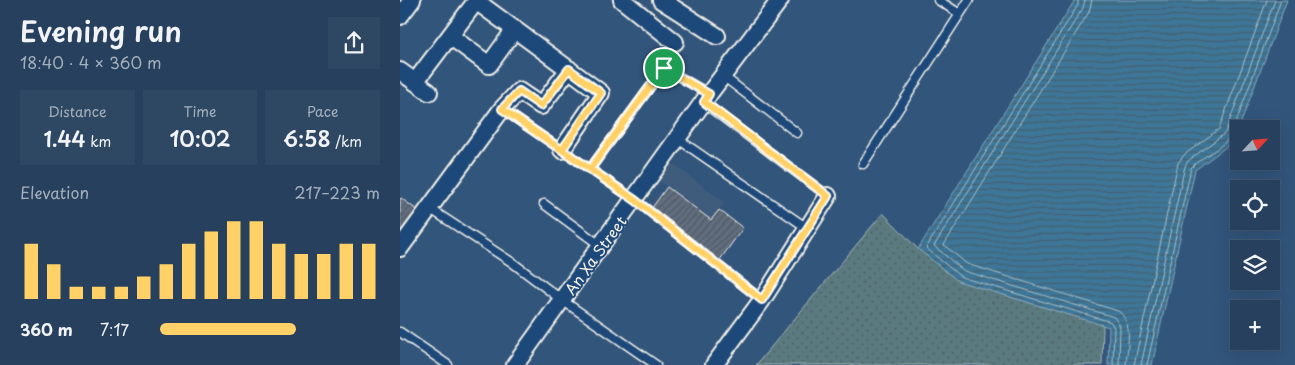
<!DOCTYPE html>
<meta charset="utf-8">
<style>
body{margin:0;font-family:"Playpen Sans",sans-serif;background:#2e4763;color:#f1f3f6;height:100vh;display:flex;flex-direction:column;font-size:19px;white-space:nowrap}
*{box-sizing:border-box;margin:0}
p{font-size:16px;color:#a4afbc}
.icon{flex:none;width:28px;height:28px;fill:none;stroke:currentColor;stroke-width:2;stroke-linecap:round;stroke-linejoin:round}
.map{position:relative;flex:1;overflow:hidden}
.side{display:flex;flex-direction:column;background:#26405d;width:400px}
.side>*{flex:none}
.needle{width:32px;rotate:64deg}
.controls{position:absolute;left:830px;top:120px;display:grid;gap:10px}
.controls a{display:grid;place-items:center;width:50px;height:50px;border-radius:0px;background:#26405d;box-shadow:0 5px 20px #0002,0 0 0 1px #425972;font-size:25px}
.pin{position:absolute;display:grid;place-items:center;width:42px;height:42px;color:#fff;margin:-21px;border:2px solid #fff;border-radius:50%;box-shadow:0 1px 5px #0007}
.round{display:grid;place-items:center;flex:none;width:52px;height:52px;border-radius:0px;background:#2e4763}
.headline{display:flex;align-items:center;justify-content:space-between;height:85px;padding:0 20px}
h1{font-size:28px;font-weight:600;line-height:38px}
.stats{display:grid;grid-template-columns:repeat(3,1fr);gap:8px;height:85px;padding:5px 20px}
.stats div{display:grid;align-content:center;border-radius:0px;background:#2e4763;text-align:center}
.stats b{font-size:21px;font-weight:600}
.stats small{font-size:14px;font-weight:400}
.stats p{font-size:14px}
.chart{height:140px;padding:10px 20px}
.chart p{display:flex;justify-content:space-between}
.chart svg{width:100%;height:90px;margin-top:5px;stroke:#ffd166;stroke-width:6}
ul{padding:0 20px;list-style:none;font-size:16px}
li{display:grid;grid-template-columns:80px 60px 1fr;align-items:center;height:38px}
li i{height:12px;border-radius:6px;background:#ffd166}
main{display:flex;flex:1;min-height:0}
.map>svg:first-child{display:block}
.built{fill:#405c7d}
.grass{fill:url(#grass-dots);stroke:#a7b6b4}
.water{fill:url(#water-rules);stroke:#87a7b8}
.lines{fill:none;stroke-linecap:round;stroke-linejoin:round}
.shore{stroke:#abc0c8;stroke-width:1}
.building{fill:url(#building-hatch);stroke:#f4f1e8}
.service-casing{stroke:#f4f1e8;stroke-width:11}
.minor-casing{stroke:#f4f1e8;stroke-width:20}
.service{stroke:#1f4a7a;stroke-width:8}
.minor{stroke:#1f4a7a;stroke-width:16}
.route-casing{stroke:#fff;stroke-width:10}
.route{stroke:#ffd166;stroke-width:6}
.labels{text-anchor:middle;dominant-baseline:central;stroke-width:4;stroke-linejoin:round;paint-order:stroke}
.street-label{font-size:15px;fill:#f4f1e8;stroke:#1f4a7a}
</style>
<main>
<section class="side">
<div class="headline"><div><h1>Evening run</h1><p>18:40 · 4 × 360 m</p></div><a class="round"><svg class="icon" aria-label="share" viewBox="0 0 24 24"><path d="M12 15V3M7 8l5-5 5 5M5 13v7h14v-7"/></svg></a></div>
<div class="stats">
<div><p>Distance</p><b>1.44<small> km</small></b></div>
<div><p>Time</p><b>10:02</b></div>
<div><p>Pace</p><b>6:58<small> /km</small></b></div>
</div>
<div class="chart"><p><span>Elevation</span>217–223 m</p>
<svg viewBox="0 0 160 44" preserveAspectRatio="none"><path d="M5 44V17M15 44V27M25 44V38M35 44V38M45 44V38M55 44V33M65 44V27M75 44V17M85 44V11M95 44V6M105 44V6M115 44V17M125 44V22M135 44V22M145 44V17M155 44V17"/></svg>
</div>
<ul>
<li><b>360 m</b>7:17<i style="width:62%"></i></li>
</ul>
</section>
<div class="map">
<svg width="895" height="365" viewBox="0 0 895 365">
<defs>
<pattern id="grass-dots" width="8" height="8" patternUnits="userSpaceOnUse" patternTransform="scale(1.25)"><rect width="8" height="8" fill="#5a7a7f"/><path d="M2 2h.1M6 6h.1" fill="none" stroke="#526162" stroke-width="1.8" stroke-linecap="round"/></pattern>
<pattern id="water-rules" width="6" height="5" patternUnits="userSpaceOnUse" patternTransform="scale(1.25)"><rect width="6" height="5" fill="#3e7698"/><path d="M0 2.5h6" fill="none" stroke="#445f6f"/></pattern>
<pattern id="building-hatch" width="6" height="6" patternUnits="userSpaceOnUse" patternTransform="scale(1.25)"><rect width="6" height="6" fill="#606e80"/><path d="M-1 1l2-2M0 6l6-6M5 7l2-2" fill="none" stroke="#535960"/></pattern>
</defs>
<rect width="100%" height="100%" fill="#32557c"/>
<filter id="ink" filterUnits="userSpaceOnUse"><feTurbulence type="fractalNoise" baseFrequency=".02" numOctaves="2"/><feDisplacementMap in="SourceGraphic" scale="10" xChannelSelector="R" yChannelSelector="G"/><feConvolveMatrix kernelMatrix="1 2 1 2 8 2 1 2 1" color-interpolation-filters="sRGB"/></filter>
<g filter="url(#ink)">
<path class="built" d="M 268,160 L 324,202 L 319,210 L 343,228 L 319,261 L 267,187 L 255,177 Z"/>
<path class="grass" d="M 483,213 L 518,249 L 558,281 L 703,325 L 702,365 L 356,365 Z"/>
<path class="water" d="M 675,0 L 887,0 L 834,141 L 795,170 L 752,365 L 708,365 L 709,327 L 558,281 L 518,249 Z"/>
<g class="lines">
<path class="shore" d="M 678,0 L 678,5 L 526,248 L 561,277 L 711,322 L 714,328 L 713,365
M 685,0 L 683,8 L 534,246 L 564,271 L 714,317 L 720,326 L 719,365
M 692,0 L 689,12 L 544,245 L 567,264 L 718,311 C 734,322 727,348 726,365
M 734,365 L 778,163 L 784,155 L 819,129 L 867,0
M 741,365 L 785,166 L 788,161 L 825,133 L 875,0
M 747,365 L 791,168 C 802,155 834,144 835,125 L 881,0"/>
</g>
<path class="building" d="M 267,187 L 311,220 L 319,210 L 343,228 L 319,261 L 251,209 Z
M 1,198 L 21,213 L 0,241 L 0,199 Z"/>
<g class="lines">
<defs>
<path id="service" d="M 538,0 L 560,14
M 323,76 L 397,133
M 304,103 L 428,196
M 102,109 L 235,200 L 362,300
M 278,139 L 407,228
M 463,164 L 569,0
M 190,169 L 264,68 L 309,94
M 144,204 L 201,246
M 29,208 L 113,263 L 162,300 L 256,365
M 0,332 L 48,365"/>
<path id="minor" d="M 222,0 L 275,42
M 261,0 L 317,36
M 76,1 L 201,93 L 162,150
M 0,16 L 12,0
M 50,36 L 89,65 L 115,29
M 0,71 L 29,92
M 15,82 L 77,0
M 0,248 L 102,109 L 119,91 L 141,106 L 169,69
M 115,365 L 309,94 L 380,0
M 314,365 L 362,300 L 428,196"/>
</defs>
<use href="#service" class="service-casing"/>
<use href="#minor" class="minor-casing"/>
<use href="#service" class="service"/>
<use href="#minor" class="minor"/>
</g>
</g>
<g class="lines" filter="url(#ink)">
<defs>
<path id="route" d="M 264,68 L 190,169 L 102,109 L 119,91 L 141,106 L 169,69 L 201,93 L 162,150 L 235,200 L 362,300 L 428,196 L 304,102 L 309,94 L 264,68"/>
</defs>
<use href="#route" class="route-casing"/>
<use href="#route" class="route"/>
</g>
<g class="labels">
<g class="street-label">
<text transform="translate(195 255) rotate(-54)">An Xa Street</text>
</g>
</g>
</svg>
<div class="controls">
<a><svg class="needle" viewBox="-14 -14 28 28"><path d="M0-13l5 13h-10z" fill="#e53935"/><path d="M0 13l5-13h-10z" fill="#a4afbc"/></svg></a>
<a><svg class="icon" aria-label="locate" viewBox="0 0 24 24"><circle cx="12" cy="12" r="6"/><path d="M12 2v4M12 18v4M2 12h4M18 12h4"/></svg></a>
<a><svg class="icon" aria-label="layers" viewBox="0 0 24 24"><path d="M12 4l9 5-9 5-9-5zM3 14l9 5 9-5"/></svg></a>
<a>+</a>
</div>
<div class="pin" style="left:264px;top:68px;background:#1e9e55"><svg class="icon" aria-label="arrive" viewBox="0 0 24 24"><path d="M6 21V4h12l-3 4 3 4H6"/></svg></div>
</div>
</main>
